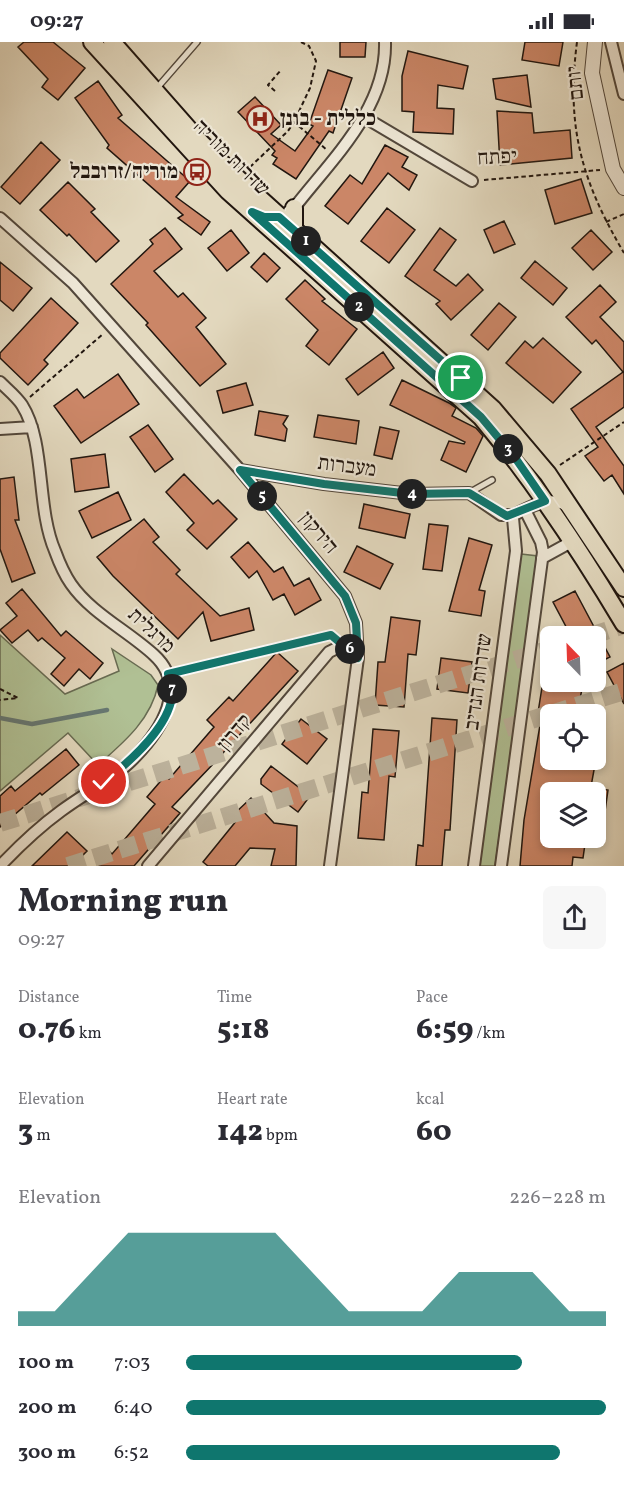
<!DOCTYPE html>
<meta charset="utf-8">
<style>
body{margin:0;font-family:Vollkorn,"Frank Ruhl Libre",serif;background:#f7f7f7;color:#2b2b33;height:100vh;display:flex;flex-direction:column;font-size:22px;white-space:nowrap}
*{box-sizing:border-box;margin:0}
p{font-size:20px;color:#7c7c81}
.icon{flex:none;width:33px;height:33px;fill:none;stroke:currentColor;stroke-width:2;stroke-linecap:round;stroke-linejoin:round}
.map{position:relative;height:824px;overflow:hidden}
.details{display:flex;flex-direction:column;background:#fff;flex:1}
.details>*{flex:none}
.needle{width:39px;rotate:337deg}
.buttons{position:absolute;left:540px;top:584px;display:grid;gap:12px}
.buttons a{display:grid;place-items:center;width:66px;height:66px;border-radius:9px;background:#fff;box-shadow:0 3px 9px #0003;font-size:30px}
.pin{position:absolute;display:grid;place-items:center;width:51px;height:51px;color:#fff;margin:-26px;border:3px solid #fff;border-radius:50%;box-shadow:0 2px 6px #0007}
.km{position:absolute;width:30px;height:30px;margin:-15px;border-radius:50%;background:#222;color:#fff;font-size:16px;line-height:30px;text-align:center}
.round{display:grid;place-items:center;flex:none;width:63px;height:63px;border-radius:9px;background:#f7f7f7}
.head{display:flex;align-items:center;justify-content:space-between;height:102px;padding:0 18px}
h1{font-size:33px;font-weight:800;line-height:45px}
.figures{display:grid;grid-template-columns:repeat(3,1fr);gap:9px;height:102px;padding:6px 18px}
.figures div{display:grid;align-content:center}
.figures b{font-size:30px;font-weight:800}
.figures small{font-size:16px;font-weight:400}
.figures p{font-size:16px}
.chart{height:168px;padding:12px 18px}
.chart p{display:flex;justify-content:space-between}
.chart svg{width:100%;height:108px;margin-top:6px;fill:#0f766e;opacity:.7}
ul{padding:0 18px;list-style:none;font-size:20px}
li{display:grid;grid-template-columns:96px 72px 1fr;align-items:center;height:45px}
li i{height:15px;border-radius:8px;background:#0f766e}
.status{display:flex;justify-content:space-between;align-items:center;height:42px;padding:0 30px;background:#fff;direction:ltr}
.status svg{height:16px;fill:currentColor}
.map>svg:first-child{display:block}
.green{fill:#b0c094;stroke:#686b52;stroke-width:1.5}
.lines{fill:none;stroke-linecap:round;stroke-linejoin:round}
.stream{stroke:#677872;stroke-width:4.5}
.building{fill:#cb8667;stroke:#21160f;stroke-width:1.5}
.trunk-tunnel{stroke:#bcb29c;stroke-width:18;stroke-dasharray:18 9;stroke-linecap:butt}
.service-casing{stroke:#52473b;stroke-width:8}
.minor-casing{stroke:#52473b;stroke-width:14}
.tertiary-casing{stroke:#52473b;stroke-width:16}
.primary-casing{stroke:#21160f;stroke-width:20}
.path{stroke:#21160f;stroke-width:2;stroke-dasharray:4.5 3;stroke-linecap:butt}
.service{stroke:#ede6d5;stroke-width:5}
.minor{stroke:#ede6d5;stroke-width:10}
.tertiary{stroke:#ede6d5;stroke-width:14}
.primary{stroke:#e3d9bf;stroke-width:16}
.route-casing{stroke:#fff;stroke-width:12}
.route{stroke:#0f766e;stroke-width:8}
.labels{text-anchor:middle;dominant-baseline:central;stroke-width:4.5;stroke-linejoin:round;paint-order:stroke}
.street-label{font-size:21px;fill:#21160f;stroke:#ede6d5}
.poi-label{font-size:21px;font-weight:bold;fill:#21160f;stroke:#ede6d5;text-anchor:start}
</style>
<div class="status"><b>09:27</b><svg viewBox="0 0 49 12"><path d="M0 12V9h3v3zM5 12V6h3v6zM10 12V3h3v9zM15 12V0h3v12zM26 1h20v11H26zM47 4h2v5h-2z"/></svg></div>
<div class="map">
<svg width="624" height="824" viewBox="0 0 624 824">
<rect width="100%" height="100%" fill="#e3d9bf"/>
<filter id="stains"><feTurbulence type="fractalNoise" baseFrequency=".00333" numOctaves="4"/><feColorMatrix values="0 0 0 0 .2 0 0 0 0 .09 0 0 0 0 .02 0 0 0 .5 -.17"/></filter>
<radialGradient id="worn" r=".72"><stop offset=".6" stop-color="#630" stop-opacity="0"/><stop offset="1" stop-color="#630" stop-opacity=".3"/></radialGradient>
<path class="green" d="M 521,512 L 538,514 L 495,824 L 479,824 Z
M 0,593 L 65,652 L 119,629 L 112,607 L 151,633 L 158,643 C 151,678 123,701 98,723 L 68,691 L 0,749 Z"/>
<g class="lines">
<path class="stream" d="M 0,676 L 32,682 L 107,668"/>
</g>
<path class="building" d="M 24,0 L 53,0 L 85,26 L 58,58 L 42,45 L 48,37 L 18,5 Z
M 340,0 L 366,0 L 365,15 L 340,15 Z
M 525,0 L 563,0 L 559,24 L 522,18 Z
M 408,9 L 468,24 L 463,47 L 438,43 L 437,66 L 454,67 L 453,92 L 413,90 L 414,70 L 402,69 L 402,34 Z
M 328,28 L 352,36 L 333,91 L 329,89 L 296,137 L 273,122 L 277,116 L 272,113 L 275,109 L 238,70 L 255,55 L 281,83 L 271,92 L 295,109 L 313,84 L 309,82 Z
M 527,33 L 531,65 L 496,57 L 493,37 Z
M 98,39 L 122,73 L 118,76 L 190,139 L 176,155 L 210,180 L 201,193 L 178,176 L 183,173 L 107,106 L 109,103 L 75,56 Z
M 497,69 L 532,71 L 534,91 L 570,88 L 572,116 L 500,123 Z
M 41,100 L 60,118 L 20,162 L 1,145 Z
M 385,103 L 408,115 L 402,125 L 417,133 L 409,148 L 388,131 L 348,182 L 325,164 L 350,133 L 362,142 Z
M 581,137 L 592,171 L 555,182 L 545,148 Z
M 68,140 L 95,167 L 91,170 L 119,199 L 96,220 L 69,192 L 67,194 L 40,168 Z
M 387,166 L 415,188 L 389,221 L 361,199 Z
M 504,179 L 515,202 L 494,211 L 484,188 Z
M 165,186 L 182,207 L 154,229 L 178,255 L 183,251 L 206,276 L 196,285 L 226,322 L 200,344 L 146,283 L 148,281 L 111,242 L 153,202 L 150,198 Z
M 440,186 L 456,198 L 434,228 L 456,244 L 468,232 L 483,248 L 451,278 L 436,262 L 440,259 L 405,234 Z
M 231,188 L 249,211 L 227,229 L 208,206 Z
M 591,188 L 612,210 L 593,228 L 572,206 Z
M 264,211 L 280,226 L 267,240 L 251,225 Z
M 535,219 L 567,246 L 553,263 L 521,236 Z
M 0,220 L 32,246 L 13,269 L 0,258 Z
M 305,238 L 325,257 L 322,259 L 357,287 L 329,323 L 306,304 L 318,288 L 286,257 Z
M 600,243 L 616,260 L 600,275 L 624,300 L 624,365 L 596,385 L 624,424 L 624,452 L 612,433 L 604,439 L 585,414 L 598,405 L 571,367 L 623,330 L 596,298 L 592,302 L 566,275 Z
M 51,256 L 78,281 L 44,318 L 48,322 L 28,343 L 0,316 L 0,311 Z
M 499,261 L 516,275 L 488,308 L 471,293 Z
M 543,296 L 581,330 L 553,361 L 506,321 L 525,299 L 533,306 Z
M 383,310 L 394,326 L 358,353 L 346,337 Z
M 118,332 L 139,362 L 81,401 L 54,364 L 77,347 L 84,356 Z
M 402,338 L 449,361 L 456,366 L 452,374 L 476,386 L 483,394 L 466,430 L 441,418 L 449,399 L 464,402 L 465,400 L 390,363 Z
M 246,341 L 253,363 L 223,371 L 217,349 Z
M 259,369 L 288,374 L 283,382 L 287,387 L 285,399 L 255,393 Z
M 318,373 L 359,379 L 356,402 L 314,395 Z
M 148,383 L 173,417 L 155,430 L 130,395 Z
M 380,385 L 399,389 L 392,417 L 374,413 Z
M 105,412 L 109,445 L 75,450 L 71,417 Z
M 184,432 L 213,462 L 218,458 L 237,477 L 207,507 L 187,488 L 194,481 L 166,450 Z
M 14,435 L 19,478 L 15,478 L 35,531 L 12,540 L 0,507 L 0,437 Z
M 118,450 L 131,478 L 92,496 L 79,469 Z
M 364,462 L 410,472 L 405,496 L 359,486 Z
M 144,477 L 159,495 L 153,500 L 180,528 L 176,532 L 220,574 L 249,566 L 254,588 L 211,599 L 203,570 L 178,597 L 113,534 L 97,515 Z
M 429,482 L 448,484 L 442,529 L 423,527 Z
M 469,496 L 492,503 L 479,548 L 485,549 L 481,574 L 449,569 Z
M 248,500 L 274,530 L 283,525 L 294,544 L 309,536 L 321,558 L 295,573 L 284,552 L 273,558 L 257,529 L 249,536 L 231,515 Z
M 357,504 L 393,522 L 380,547 L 344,530 Z
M 22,547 L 61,594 L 66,589 L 103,621 L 90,637 L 79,627 L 64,644 L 51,632 L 65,616 L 42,596 L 38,599 L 28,588 L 12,601 L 0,588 L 17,574 L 6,561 Z
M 575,549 L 610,615 L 596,622 L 596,594 L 571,594 L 553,560 Z
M 391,575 L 420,579 L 416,613 L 408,612 L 404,665 L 375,663 L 378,620 L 385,620 Z
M 277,610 L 298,629 L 222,712 L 219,710 L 213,716 L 216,719 L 172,765 L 180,771 L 134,824 L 98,824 L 110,810 L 112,812 L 155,762 L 147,755 L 165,734 L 169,737 L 214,685 L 207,678 L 229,655 L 233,659 Z
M 441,616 L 472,620 L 468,651 L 437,647 Z
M 624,621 L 624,662 L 607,630 Z
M 543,639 L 583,642 L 577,672 L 550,672 L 550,717 L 596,717 L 590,750 L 550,750 L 550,795 L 586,795 L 583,816 L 573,815 L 572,824 L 520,824 L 524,778 L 541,677 L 537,677 Z
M 432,676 L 457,678 L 450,788 L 445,788 L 442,824 L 416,824 L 418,803 L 423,804 Z
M 301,677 L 327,697 L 307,722 L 282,702 Z
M 373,687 L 399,689 L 395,735 L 389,734 L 384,798 L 358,796 L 362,750 L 368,751 Z
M 66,707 L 79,723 L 42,753 L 40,751 L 0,785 L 0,754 L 11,744 L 15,749 Z
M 271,724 L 310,754 L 298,770 L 261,742 L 261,737 Z
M 596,746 L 608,748 L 602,790 L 596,790 Z
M 251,756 L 274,781 L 297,784 L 296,824 L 271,824 L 275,807 L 250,806 L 235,824 L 208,824 L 203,820 L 237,778 L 233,773 Z
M 67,790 L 87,809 L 72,824 L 32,824 Z"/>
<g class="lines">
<path class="trunk-tunnel" d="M 590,594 L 624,583
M 551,672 L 624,649
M 0,781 L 550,607
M 68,824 L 550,672"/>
<defs>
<path id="service" d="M 157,46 L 197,0
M 469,451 L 492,438"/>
<path id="minor" d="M 611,0 L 624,52
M 364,75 L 472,139
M 289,169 L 294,166 C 332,117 387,66 385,0
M 0,176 L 73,241 L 240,428 L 345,554 L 356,581 L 358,616 L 330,824
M 0,340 C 7,347 17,355 22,363 C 46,401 36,465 55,509 C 59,520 64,532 71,542 C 91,571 128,589 154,613 C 189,645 161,688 135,715 C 114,737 85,751 61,769 C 39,785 19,804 0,824
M 0,387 L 32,385
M 240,428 L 324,442 L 411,452 L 469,451 L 501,473 L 514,473
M 542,516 L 573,499
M 148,824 L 329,610 L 341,604 L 350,607 L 358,616
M 474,824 L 516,509 L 513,476 L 514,473 C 532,464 550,452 568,465
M 501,824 L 543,510 L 541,500 L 525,468"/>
<path id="tertiary" d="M 595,0 L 592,31 L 613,127 L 624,146"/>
<path id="primary" d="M 92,0 L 228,149 L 481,375 C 535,440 581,510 624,582
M 112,0 L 201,101 L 235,134 L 493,367 L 548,432 L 624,546
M 294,166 L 294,189"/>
</defs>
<use href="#service" class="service-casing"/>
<use href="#minor" class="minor-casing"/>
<use href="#tertiary" class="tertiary-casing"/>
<use href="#primary" class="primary-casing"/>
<path class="path" d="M 301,0 L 309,4 L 316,19 L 310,46 L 294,80 L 327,108
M 577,0 C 566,84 581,138 624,211
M 275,49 L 268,43 L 281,28
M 250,125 L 288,89 L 294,80
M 484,138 L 600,128
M 606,180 L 624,172
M 30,355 L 103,292
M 560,423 L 624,380
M 179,629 L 331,593 L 333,595
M 0,647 L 18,656 L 0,658"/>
<use href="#service" class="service"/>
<use href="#minor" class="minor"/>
<use href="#tertiary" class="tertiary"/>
<use href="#primary" class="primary"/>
</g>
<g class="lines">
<defs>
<path id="route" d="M 104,740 C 128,721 163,691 171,660 C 174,651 170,641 168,632 L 331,593 L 358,616 L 356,581 L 345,554 L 240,428 L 324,442 L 411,452 L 469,451 L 507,474 L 545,459 L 516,417 L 481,375 L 252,170 L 264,175 L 279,175 L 461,336"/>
</defs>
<use href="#route" class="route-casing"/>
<use href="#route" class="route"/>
</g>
<defs>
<symbol id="hospital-ring" viewBox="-11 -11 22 22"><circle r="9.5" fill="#ede6d5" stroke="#8f2418" stroke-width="1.5"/><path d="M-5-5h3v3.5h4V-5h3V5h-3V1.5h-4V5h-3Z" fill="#8f2418"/></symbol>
<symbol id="bus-ring" viewBox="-11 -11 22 22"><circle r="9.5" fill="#ede6d5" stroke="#8f2418" stroke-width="1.5"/><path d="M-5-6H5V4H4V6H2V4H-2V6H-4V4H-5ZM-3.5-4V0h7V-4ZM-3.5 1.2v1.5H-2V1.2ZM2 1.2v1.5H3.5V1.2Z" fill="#8f2418"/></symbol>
</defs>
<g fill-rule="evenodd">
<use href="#hospital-ring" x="245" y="62" width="30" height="30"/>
<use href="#bus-ring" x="182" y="115" width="30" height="30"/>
</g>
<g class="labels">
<g class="street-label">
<text transform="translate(576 41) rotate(-96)">יותם</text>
<text transform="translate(231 116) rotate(45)">שדרות מוריה</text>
<text transform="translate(497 116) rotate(-3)">יפתח</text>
<text transform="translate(347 425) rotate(7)">מעברות</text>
<text transform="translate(318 491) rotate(50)">הירקון</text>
<text transform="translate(151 589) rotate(43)">מרגלית</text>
<text transform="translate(479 640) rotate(-82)">שדרות הנדיב</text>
<text transform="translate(235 691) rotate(-50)">קדרון</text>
</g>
<g class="poi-label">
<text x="280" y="77">כללית - בונן</text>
<text x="178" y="130" text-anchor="end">מוריה/זרובבל</text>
</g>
</g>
<rect width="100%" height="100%" filter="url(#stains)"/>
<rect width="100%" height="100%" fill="url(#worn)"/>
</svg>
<div class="buttons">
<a><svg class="needle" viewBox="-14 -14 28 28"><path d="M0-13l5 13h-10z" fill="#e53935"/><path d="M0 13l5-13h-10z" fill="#7c7c81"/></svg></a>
<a><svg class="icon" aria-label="locate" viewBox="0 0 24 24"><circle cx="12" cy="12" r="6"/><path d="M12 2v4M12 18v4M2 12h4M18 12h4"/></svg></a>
<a><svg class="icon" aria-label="layers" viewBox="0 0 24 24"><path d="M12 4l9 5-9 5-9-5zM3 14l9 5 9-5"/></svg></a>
</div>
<div class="pin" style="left:461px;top:336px;background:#1e9e55"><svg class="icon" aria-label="arrive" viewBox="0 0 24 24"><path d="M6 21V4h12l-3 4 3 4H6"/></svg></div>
<div class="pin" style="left:104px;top:740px;background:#d93025"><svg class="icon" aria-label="check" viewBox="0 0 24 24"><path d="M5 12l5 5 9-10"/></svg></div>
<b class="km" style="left:306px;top:199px">1</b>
<b class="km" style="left:359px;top:265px">2</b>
<b class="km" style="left:508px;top:407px">3</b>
<b class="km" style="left:412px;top:452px">4</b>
<b class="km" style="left:262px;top:454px">5</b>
<b class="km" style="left:350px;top:607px">6</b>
<b class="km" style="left:172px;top:647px">7</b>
</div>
<section class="details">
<div class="head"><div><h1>Morning run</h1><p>09:27</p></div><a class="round"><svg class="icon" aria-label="share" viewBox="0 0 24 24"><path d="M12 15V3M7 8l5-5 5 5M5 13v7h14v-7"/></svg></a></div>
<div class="figures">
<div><p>Distance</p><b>0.76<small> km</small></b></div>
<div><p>Time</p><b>5:18</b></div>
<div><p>Pace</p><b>6:59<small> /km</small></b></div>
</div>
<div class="figures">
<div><p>Elevation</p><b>3<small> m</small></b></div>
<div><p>Heart rate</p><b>142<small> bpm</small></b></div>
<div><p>kcal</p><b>60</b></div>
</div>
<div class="chart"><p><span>Elevation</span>226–228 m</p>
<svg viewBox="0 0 160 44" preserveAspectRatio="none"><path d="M0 44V38L10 38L20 22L30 6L40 6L50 6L60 6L70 6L80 22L90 38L100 38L110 38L120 22L130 22L140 22L150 38L160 38V44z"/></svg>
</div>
<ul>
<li><b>100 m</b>7:03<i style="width:80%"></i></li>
<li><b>200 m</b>6:40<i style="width:100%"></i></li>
<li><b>300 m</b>6:52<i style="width:89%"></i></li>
</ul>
</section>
